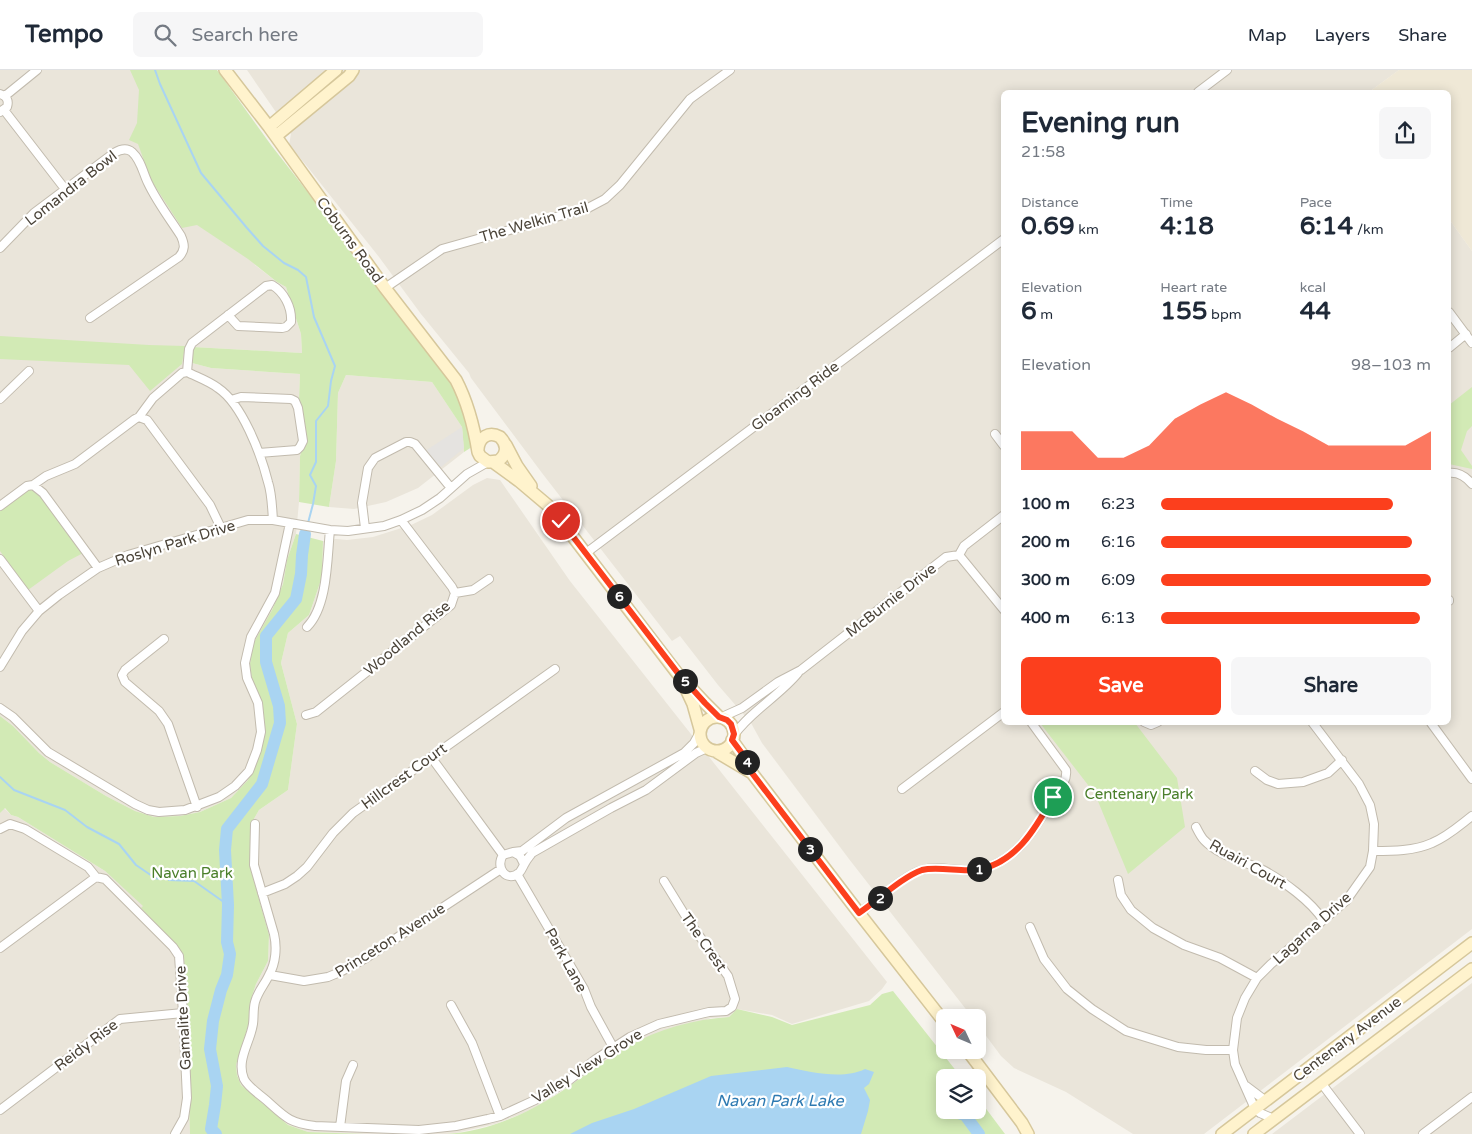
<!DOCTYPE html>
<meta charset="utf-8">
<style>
body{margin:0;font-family:"Varela Round",sans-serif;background:#f6f6f7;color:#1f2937;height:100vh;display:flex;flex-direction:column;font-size:19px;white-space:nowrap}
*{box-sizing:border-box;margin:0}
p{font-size:16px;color:#747a83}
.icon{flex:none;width:28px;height:28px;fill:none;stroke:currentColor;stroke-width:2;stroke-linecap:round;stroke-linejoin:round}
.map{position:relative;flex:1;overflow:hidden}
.drawer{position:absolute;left:1001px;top:20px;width:450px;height:635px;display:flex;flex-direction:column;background:#fff;border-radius:8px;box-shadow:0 2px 12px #0003}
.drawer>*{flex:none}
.needle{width:32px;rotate:314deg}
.tools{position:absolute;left:936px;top:939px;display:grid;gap:10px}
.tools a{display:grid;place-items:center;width:50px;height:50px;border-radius:8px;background:#fff;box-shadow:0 2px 12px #0003;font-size:25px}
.pin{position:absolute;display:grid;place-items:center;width:42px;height:42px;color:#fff;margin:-21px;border:2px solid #fff;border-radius:50%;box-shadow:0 1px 5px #0007}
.km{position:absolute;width:25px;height:25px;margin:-12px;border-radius:50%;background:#222;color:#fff;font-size:14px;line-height:25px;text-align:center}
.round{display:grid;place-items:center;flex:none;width:52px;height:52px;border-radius:8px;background:#f6f6f7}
.head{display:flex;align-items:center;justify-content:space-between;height:85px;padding:0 20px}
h1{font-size:28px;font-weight:700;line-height:38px}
.figures{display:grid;grid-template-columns:repeat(3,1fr);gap:8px;height:85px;padding:5px 20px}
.figures div{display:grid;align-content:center}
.figures b{font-size:25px;font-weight:700}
.figures small{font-size:14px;font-weight:400}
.figures p{font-size:14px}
.chart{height:140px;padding:10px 20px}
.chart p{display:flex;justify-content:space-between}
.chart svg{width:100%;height:90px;margin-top:5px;fill:#fc3f1d;opacity:.7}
.cta{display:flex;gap:10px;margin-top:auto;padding:10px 20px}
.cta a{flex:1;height:58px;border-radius:8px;background:#fc3f1d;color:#fff;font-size:20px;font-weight:700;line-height:58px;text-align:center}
.cta a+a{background:#f6f6f7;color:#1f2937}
ul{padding:0 20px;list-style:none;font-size:16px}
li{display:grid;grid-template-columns:80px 60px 1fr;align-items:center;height:38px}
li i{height:12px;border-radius:6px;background:#fc3f1d}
header{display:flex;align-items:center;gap:30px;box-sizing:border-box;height:70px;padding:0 25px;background:#fff;border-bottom:1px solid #e0e1e3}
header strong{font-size:24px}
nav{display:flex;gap:28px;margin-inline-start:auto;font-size:18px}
.search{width:350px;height:45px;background:#f6f6f7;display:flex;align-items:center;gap:12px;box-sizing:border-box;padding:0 18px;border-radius:8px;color:#747a83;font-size:19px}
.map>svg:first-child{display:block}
.residential{fill:#eae5da}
.education{fill:#efe8d6}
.green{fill:#d2eab5}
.parking{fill:#e5e3e0}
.water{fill:#a9d4f2}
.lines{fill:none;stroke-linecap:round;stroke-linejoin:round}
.stream{stroke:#a9d4f2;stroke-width:2}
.river{stroke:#a9d4f2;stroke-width:12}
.street-casing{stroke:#c2bbae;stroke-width:10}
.secondary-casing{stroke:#d6c79b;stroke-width:14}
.street{stroke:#fff;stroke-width:8}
.secondary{stroke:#fff3cd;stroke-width:11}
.route-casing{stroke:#fff;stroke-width:10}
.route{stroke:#fc3f1d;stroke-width:6}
.labels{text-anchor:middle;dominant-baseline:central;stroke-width:4.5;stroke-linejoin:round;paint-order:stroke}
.street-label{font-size:15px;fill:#4b4439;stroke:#fff}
.park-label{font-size:15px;fill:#4a7f2a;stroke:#fff}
.water-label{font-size:16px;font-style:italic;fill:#2e7ab2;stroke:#fff}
</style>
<header>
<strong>Tempo</strong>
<div class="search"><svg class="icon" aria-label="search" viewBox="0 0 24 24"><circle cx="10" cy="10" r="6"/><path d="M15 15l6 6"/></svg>Search here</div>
<nav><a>Map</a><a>Layers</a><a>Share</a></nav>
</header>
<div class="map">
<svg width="1472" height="1064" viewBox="0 0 1472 1064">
<rect width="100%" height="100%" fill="#f6f3ec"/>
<path class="residential" d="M 0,0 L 193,0 L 255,195 L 277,212 L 286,217 L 301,264 L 302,283 L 193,277 L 192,293 L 211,298 L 300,304 L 299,329 L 305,370 L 300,386 L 299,432 L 296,464 L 287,490 L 283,514 L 272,539 L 252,610 L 257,621 L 263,644 L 263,672 L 248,710 L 231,728 L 200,742 L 180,746 L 154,747 L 135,741 L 106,726 L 50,692 L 39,683 L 13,656 L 0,646 Z
M 247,0 L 1399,0 L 1369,22 L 1004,22 L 1004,652 L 1449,652 L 1449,149 L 1472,181 L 1472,859 L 1204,1064 L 1133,1064 L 1066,1022 L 1014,998 L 1001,986 L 978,955 L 978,948 L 972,947 L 849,789 L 762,673 L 751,653 L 718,615 L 680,566 L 672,571 L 542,403 L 471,308 L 469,303 L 421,244 L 379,187 L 306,95 L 289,75 L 291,64 Z
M 346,305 L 432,312 L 462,357 L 464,382 L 418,418 L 386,432 L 354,439 L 329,437 L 336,391 L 338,323 Z
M 487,408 L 500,410 L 570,511 L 887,912 L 882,919 L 869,931 L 792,954 L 772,945 L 737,939 L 729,947 L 711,948 L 600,994 L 545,1032 L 524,1043 L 495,1054 L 456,1063 L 447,1064 L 364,1064 L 308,1062 L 288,1055 L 241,1015 L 237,1005 L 236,995 L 249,953 L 252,926 L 256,914 L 268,891 L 269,865 L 250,797 L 251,754 L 259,740 L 288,720 L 297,654 L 281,593 L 288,563 L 309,545 L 322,507 L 323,471 L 336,469 L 347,470 L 373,467 L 411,455 L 432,445 L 473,415 Z
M 4,738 L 11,745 L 18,747 L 105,801 L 144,836 L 142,838 L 179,878 L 184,886 L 190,1064 L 0,1064 L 0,743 Z
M 1472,913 L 1472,1064 L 1272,1064 L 1408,961 Z"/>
<path class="education" d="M 1399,0 L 1472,0 L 1472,181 L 1449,149 L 1449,22 L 1369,22 Z"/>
<path class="green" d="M 130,0 L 217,0 L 271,75 L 457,314 L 475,375 L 464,382 L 462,357 L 432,312 L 346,305 L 338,323 L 336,391 L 329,437 L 299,432 L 300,386 L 305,370 L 299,329 L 300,304 L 211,298 L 192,293 L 193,277 L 302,283 L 301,264 L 286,217 L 277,212 L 248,189 L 197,155 L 182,158 L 151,110 L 138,74 L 129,70 L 137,53 L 139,20 Z
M 0,266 L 149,275 L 185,276 L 182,294 L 150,321 L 129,295 L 0,289 Z
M 1472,317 L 1472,356 L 1467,361 L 1461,380 L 1472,396 L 1472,399 L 1449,394 L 1449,335 Z
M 27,419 L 37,420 L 85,482 L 68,491 L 28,520 L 0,481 L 0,439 Z
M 296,464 L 323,471 L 322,507 L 309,545 L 288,563 L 281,593 L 297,654 L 288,720 L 259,740 L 251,754 L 250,797 L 269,865 L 268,891 L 256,914 L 252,926 L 249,953 L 236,995 L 237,1005 L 241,1015 L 288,1055 L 308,1062 L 364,1064 L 190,1064 L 184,886 L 179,878 L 141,838 L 143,836 L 105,801 L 18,747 L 11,745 L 5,738 L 0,743 L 0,646 L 13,656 L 39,683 L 50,692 L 106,726 L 135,741 L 154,747 L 180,746 L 200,742 L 231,728 L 248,710 L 263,672 L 263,644 L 257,621 L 252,610 L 250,594 L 253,574 L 272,540 L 283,514 L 287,490 Z
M 1040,653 L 1135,653 L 1177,708 L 1185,757 L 1128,804 L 1095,724 Z
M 893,921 L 961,1007 L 945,1008 L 945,1040 L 978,1040 L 978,1028 L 1005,1064 L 447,1064 C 480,1062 515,1049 544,1032 C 573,1016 598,993 627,977 C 657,959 695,949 729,947 L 737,939 L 772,947 L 792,955 L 870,935 L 882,924 Z"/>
<path class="parking" d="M 462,357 L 464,378 L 441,397 L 425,381 Z"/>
<path class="water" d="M 787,997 C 810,1002 843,1010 865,999 L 874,1002 L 869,1014 L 864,1018 L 870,1030 L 868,1041 L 861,1064 L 570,1064 L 592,1053 L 634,1039 L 711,1006 Z"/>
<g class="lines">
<path class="stream" d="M 155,0 L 160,14 L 201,103 L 247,158 L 263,176 L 284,193 L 298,200 L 306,207 L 314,247 L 335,296 L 331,311 L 328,336 L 316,351 L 316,392 L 310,405 L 316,416 L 313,434 L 308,453
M 305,464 L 306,458
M 0,707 L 14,720 L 65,740 L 87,757 L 119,774 L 136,795 L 155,808 L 161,809
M 169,810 L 194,811 L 228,835
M 960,1040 L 965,1045"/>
<path class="river" d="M 952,1041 L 965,1045 L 979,1064
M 216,1064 L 211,1059 L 215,1035 L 217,1016 L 210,979 L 213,951 L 221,920 L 227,905 L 230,884 L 227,872 L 228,835 L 225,780 L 227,759 L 262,714 L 280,653 L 279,636 L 266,592 L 266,566 L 296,529 L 301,504 L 302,485 L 305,464"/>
<defs>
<path id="street" d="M 1198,22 L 1227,0
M 0,24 C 7,26 9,31 7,37 L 0,42
M 5,26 L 37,0
M 4,40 L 65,119
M 0,178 L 34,143 L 114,83 C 119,80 126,77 132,82 C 141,90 143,103 148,113 C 157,132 170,149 181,166 C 185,175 185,180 179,187 L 90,248
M 385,218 L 442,179 L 588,138 L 605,129 L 620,115 L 690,29 L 730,0
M 1449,242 L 1472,273
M 228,245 L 238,256 L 282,258 L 286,257 L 291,252 C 292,237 284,222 272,215 L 266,216 L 192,273 L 189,279 L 187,302 C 197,307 209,311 218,318 C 242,334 261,384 268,412 C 272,424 272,438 273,450
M 1449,278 L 1466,264
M 0,329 L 29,301
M 231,330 L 241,327 L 291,329 L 295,331 L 298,338 L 303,371 L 300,377 L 297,380 L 259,383
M 139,347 L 153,328 L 182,303 L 187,302
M 995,364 L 1004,376
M 1449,403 C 1458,402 1466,407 1472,414
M 33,415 L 46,406 L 75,394 L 135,349 L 139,347 L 147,350 L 210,435 L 221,458
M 0,436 L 27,416 L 33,415 L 43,423 L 98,498
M 365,458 L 362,433 L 368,398 L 375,388 L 406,372 L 410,372 L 415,374 L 451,418
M 586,483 L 1004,169
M 959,485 L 1004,540
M 959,485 L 964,476 L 1004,445
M 0,489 L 39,541
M 455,523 L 473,520 L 489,509
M 1449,530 L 1449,531
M 307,557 C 328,536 327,488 330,460
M 164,569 L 125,600 L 122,605 L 125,612 L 159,641 L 168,654 L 197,737
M 0,597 L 22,561 L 39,541 L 59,525 L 98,498 L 128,485 L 248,450 L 273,450 L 330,460 L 348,461 L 384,456 L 401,450 L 422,440 L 440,428 L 467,404 L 488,392
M 0,638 L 13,647 L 48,682 L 135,734 L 148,740 L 159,742 L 185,740 L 219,727 L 235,716 L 249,701 L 257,680 L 261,662 L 258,633 L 247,608 L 245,593 L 251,567 L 275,523 L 290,453
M 306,645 L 316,642 L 451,535 L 455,523 L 452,517 L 401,450
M 722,647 L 742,638 L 778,612 L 801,600 L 946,487 L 959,485
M 1144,652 L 1151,655 L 1158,652
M 1431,653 L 1472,709
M 734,665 C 751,641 779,626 798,603
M 431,687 L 503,785
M 1255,701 L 1267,710 L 1278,714 L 1303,712 L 1328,703 L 1342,690
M 902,719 L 1004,642
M 255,754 L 254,795 L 274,864 C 277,877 276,893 269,905 C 265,914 258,921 255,932 C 253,939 254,947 253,954 C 250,973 236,990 244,1009 C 248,1017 259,1024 266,1030 C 285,1047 289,1053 315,1056 L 419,1060 L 456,1056 L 488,1049 L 500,1046 L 535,1030 L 568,1011 L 596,989 L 630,967 L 659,954 L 709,942 L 726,941 L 732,937 L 735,929 L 728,906 L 688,850 L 664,811
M 1196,757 C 1198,761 1201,767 1204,770 C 1219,786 1244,791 1263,800 C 1282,810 1312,832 1323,850
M 0,759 L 10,754 L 25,759 L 88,797 L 96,807
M 1373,781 C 1393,781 1414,781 1432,773 C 1447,767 1459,756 1472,746
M 513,782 L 522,781 L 566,748 L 684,683 L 694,673 L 699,664
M 524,794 L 520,786 L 513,782 L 503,785 C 495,797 506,813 519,803 C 522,800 523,796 525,793 C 527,789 530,786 532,783 L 611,738 L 646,720 L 696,683 L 707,678
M 517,804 L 584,919 L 591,937 L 613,977
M 96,807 L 105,809 L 173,877 L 179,886 L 183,943 L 187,1028 L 184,1048 L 175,1064
M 1118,810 L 1121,825 L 1131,840 L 1153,858 L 1184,875 L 1220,888 L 1257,908
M 262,823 L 285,814 L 297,806 L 307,797 L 333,763 L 353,743 L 555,599
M 859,843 C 876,832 904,805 922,800 C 938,795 960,802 976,800 C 1011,795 1032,765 1048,736 C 1055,724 1068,713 1066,700 L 1031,652
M 1030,857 L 1044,889 L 1067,919 L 1092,939 L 1126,961 L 1178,977 L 1206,980 L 1233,980
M 0,878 L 96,807
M 270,905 L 304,911 L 328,907 L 340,902 L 366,888 L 501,799
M 451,935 L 472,973 L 500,1046
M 1322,1014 L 1360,1064
M 1246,1016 L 1266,1031
M 0,1040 L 120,949 L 183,943
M 1274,1049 L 1260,1043 L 1255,1039 L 1235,994 L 1233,980 L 1237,948 L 1245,928 L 1257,908 L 1271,894 L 1346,831 L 1370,797 L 1373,781 L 1374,754 L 1370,735 L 1359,714 L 1312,652
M 340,1057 L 346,1011 L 353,995
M 1423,1064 L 1472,1027"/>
<path id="secondary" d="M 225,0 L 269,57 L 385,218 L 456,310 C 468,333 474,357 478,382 L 480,386 L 488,392 L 498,391 C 507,385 508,375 500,367 C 489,361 479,367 478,379
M 269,57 L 336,0
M 276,66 L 349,6 L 353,0
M 506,375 L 517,396 L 531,416
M 493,392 L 519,411 L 551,438 L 677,603 L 705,633 L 719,647
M 685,617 L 693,634 L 700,659
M700 664a17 17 0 1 1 34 0a17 17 0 1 1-34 0Z
M 732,670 L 747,691 L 752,703 L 859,843 L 945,953
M 715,681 L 752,703
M 967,980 L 1022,1053 L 1028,1064
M 1222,1064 L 1472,873
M 1254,1064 L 1472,899"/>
</defs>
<use href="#street" class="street-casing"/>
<use href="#secondary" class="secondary-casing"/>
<use href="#street" class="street"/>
<use href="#secondary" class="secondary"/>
</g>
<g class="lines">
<defs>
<path id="route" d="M 561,451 L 677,602 L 705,633 L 719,647 L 727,650 L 731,654 L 734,664 L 732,670 L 747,690 L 752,703 L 859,843 C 877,831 902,807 922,800 C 937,796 960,802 975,800 C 1015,795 1036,758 1053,727"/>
</defs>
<use href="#route" class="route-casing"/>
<use href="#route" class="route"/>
</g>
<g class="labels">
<g class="street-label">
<text transform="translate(71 118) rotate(-38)">Lomandra Bowl</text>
<text transform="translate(534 152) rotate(-16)">The Welkin Trail</text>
<text transform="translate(350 170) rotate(54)">Coburns Road</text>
<text transform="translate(795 326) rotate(-37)">Gloaming Ride</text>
<text transform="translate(175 473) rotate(-17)">Roslyn Park Drive</text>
<text transform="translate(891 530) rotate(-38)">McBurnie Drive</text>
<text transform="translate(407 568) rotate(-40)">Woodland Rise</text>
<text transform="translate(404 706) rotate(-36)">Hillcrest Court</text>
<text transform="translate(1248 794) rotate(29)">Ruairi Court</text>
<text transform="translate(1312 858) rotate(-42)">Lagarna Drive</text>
<text transform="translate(390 870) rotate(-32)">Princeton Avenue</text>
<text transform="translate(704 872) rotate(55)">The Crest</text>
<text transform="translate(566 890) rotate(61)">Park Lane</text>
<text transform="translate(183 948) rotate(-93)">Gamalite Drive</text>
<text transform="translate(1347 969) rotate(-37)">Centenary Avenue</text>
<text transform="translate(86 975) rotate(-37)">Reidy Rise</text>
<text transform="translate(587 996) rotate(-32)">Valley View Grove</text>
</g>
<g class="park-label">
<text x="1139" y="724">Centenary Park</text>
<text x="192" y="803">Navan Park</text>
</g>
<g class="water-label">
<text x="780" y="1031">Navan Park Lake</text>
</g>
</g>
</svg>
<div class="tools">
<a><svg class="needle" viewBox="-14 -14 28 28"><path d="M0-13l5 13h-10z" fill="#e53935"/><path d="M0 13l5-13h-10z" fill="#747a83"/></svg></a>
<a><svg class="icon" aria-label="layers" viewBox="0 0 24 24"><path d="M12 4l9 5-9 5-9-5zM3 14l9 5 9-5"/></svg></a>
</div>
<div class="pin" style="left:1053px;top:727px;background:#1e9e55"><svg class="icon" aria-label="arrive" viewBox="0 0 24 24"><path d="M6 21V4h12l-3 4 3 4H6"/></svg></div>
<div class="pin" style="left:561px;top:451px;background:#d93025"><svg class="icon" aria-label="check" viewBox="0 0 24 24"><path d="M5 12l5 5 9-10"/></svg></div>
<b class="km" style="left:979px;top:799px">1</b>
<b class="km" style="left:880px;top:828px">2</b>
<b class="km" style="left:810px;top:779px">3</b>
<b class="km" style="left:747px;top:692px">4</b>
<b class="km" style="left:685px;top:611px">5</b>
<b class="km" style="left:619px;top:526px">6</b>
<section class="drawer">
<div class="head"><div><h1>Evening run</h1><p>21:58</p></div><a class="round"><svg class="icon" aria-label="share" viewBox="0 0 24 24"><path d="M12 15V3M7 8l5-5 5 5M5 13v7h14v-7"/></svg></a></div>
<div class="figures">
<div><p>Distance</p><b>0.69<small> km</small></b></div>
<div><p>Time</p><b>4:18</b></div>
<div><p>Pace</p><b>6:14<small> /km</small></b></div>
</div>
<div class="figures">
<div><p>Elevation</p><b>6<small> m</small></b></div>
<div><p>Heart rate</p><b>155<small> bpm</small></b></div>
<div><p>kcal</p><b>44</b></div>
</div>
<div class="chart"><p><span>Elevation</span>98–103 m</p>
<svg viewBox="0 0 160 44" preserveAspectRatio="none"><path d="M0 44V25L10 25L20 25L30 38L40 38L50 32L60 19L70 12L80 6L90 12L100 19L110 25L120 32L130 32L140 32L150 32L160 25V44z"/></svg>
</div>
<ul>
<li><b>100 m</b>6:23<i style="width:86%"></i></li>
<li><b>200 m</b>6:16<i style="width:93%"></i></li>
<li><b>300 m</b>6:09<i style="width:100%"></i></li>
<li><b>400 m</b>6:13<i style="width:96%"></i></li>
</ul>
<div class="cta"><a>Save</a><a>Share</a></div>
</section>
</div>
